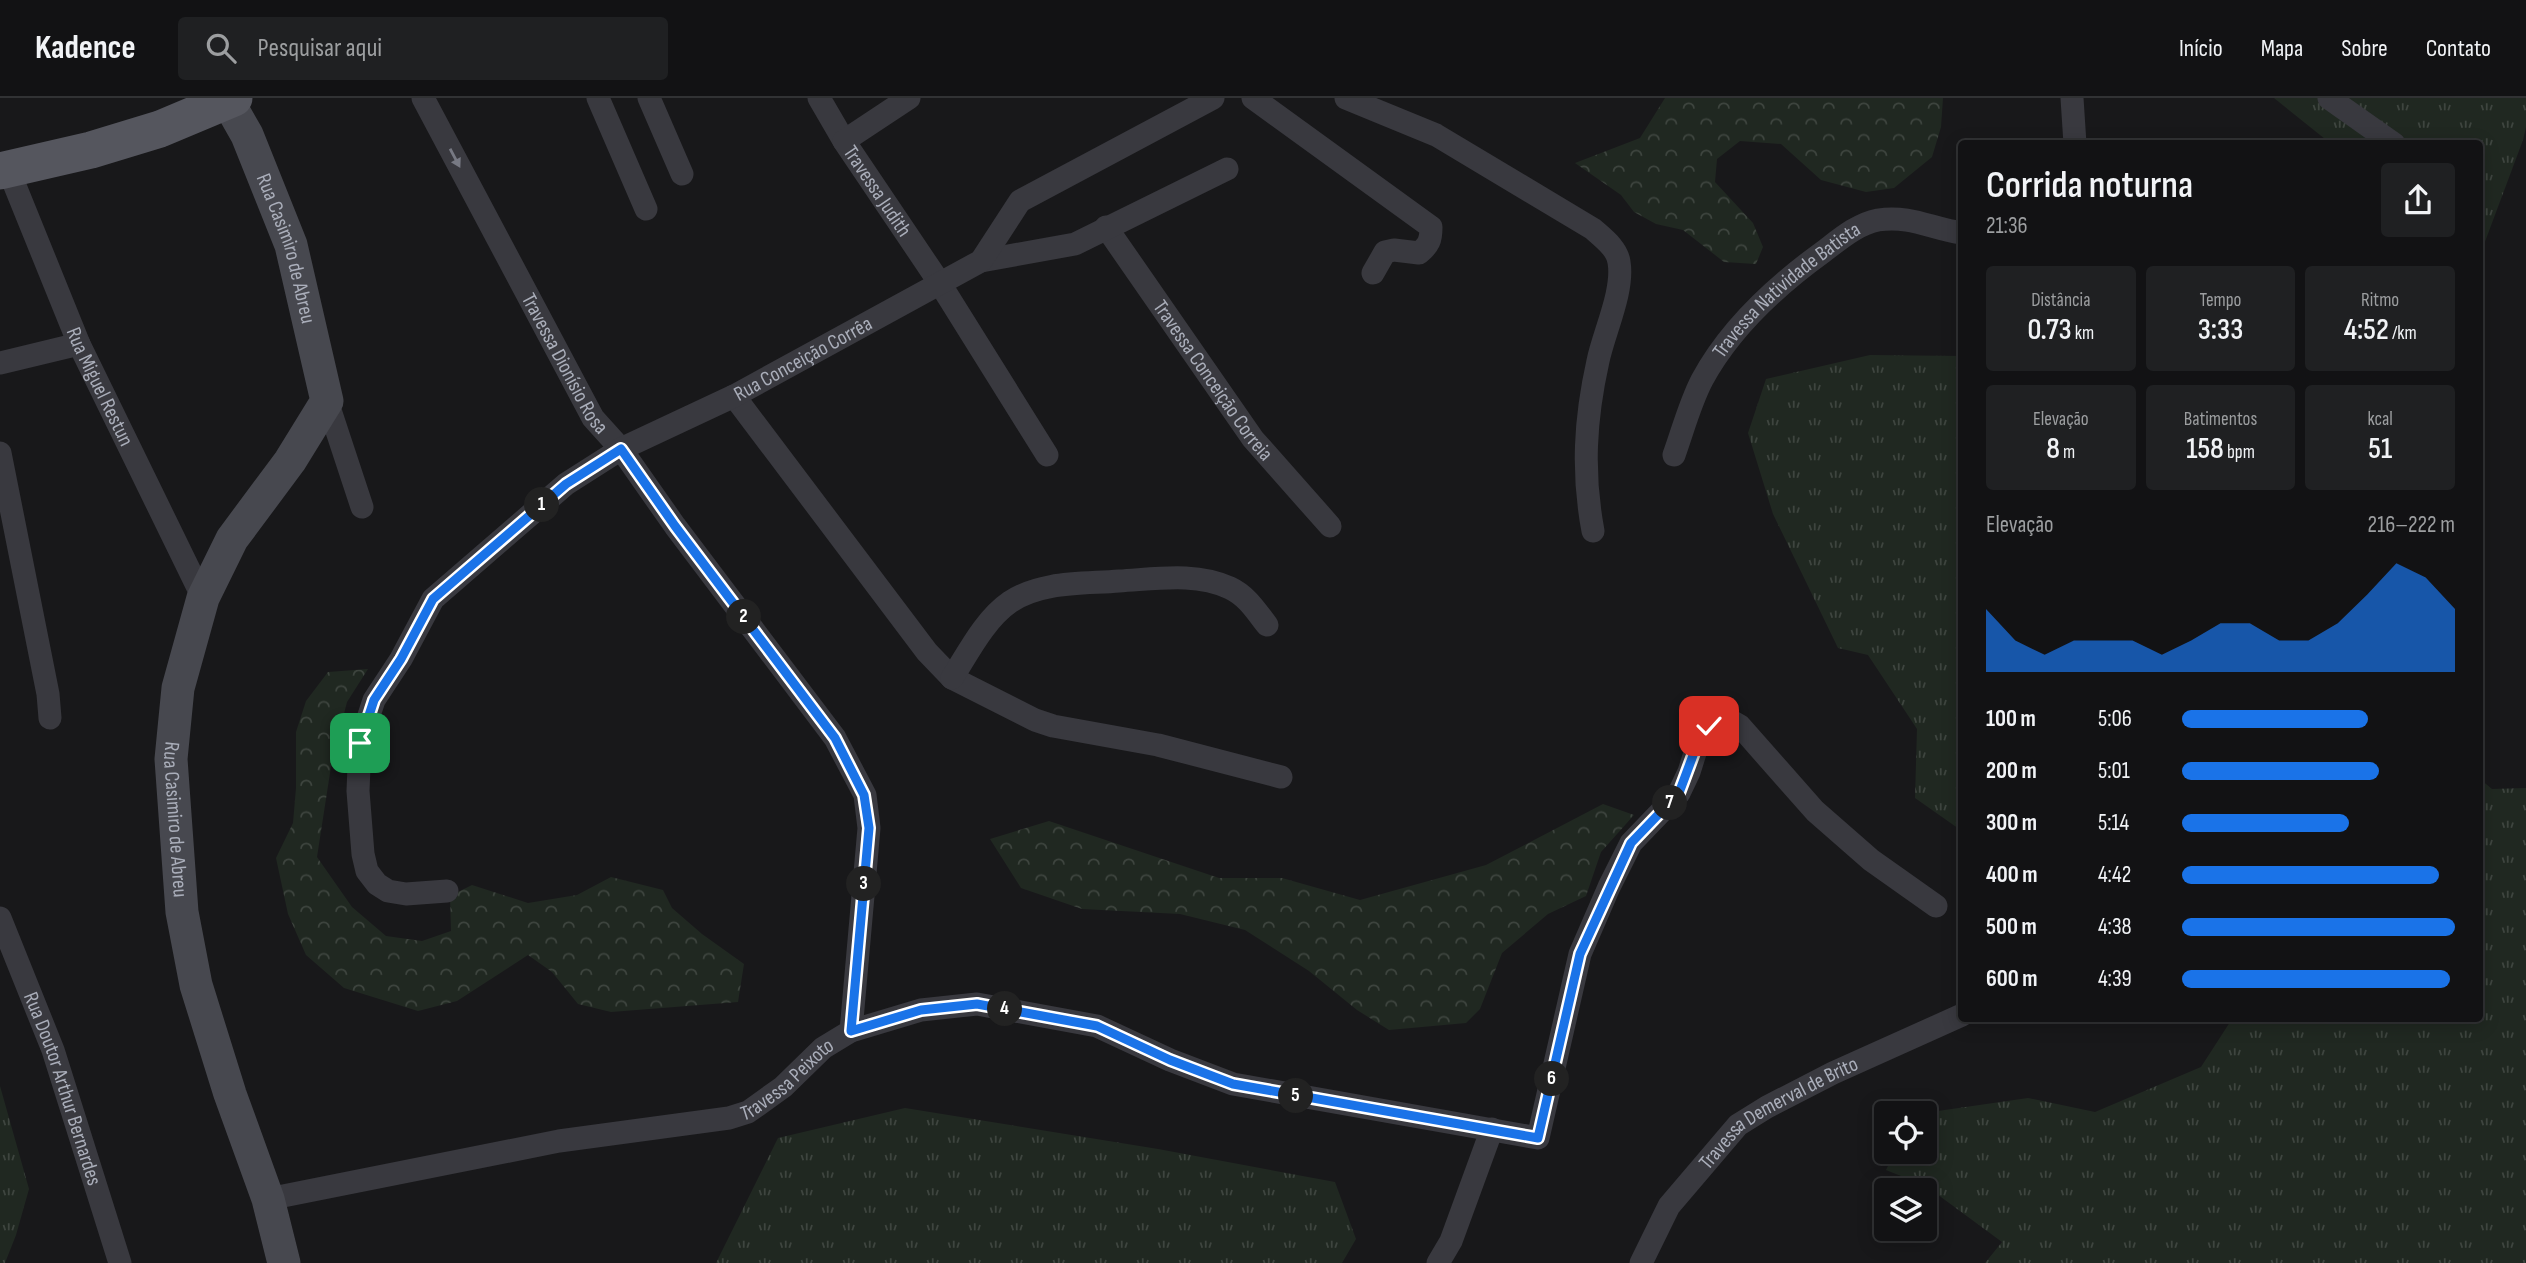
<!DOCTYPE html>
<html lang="pt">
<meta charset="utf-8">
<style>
body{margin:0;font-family:"Sofia Sans Condensed",sans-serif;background:#1f2022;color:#f1f3f6;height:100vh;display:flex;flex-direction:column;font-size:26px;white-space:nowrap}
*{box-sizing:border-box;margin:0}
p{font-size:23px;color:#9c9ea0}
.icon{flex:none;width:38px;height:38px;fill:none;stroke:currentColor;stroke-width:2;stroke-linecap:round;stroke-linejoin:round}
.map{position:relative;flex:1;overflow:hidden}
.sheet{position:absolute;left:1958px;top:42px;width:525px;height:882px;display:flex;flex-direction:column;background:#121214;border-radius:7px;box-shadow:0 4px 18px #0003,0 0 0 2px #313234}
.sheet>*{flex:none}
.controls{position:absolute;left:1874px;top:1003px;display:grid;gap:14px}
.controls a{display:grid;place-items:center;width:63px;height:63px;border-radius:7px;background:#121214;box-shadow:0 4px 18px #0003,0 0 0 2px #313234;font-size:35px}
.pin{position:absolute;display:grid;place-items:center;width:60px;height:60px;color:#fff;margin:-30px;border-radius:14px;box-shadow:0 4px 10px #0006}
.km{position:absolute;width:35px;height:35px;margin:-18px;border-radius:50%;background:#222;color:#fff;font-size:19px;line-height:35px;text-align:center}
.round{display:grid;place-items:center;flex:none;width:74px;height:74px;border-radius:7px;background:#1f2022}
.head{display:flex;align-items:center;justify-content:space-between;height:119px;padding:0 28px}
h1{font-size:38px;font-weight:600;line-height:52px}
.figures{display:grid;grid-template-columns:repeat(3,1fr);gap:10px;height:119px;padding:7px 28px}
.figures div{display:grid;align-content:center;border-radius:7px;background:#1f2022;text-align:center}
.figures b{font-size:30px;font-weight:600}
.figures small{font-size:19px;font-weight:400}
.figures p{font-size:19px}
.chart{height:196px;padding:14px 28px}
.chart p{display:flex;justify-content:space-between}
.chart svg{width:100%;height:126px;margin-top:7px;fill:#1a73e8;opacity:.7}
ul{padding:0 28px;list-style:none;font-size:23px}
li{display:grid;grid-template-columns:112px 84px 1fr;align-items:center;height:52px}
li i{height:18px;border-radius:9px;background:#1a73e8}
header{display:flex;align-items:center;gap:42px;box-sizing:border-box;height:98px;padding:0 35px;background:#121214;border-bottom:2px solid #313234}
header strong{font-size:33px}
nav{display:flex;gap:38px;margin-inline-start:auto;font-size:24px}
.search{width:490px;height:63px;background:#1f2022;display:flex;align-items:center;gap:18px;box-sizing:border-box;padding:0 24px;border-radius:7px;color:#9c9ea0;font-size:26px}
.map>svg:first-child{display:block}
.grass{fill:url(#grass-tufts)}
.forest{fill:url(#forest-crowns)}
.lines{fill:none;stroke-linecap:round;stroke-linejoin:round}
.street{stroke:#39393f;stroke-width:23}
.secondary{stroke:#47484f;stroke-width:33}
.primary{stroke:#55565e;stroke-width:37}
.oneway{fill:#777983}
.route-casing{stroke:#fff;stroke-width:14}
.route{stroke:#1a73e8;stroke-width:9}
.labels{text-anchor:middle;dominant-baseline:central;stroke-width:7;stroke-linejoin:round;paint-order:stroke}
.street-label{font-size:21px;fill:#aaaeba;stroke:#131315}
</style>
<header>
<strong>Kadence</strong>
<div class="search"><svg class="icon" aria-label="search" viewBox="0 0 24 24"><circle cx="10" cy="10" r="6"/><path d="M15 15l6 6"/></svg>Pesquisar aqui</div>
<nav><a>Início</a><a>Mapa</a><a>Sobre</a><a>Contato</a></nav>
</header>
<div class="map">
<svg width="2526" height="1165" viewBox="0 0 2526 1165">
<defs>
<pattern id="grass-tufts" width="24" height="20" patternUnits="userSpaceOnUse" patternTransform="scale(1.75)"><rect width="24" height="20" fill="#202821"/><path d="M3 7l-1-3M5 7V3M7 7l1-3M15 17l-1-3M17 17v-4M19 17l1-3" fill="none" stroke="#3e453f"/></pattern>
<pattern id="forest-crowns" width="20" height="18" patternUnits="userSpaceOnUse" patternTransform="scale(1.75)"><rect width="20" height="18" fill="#202821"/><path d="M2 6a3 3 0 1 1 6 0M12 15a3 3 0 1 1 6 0" fill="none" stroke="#3e453f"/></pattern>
</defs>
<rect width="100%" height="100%" fill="#18181a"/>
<path class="grass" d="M 2274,0 L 2526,0 L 2526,29 L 2523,42 L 2480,157 L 2480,46 L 2330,45 Z
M 1870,257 L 1962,258 L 1962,733 L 1915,700 L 1917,631 L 1868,557 L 1838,550 L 1773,416 L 1748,335 L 1766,281 Z
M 2480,681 L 2492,691 L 2526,690 L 2526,1165 L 1985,1165 L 2002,1144 L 1926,1088 L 1886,1072 L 1895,1054 L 1925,1054 L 1924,1015 L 2028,1000 L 2095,1014 L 2201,969 L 2232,921 L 2480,920 Z
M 0,988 L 29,1091 L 16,1137 L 5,1165 L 0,1165 Z
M 905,1010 L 1158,1051 L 1335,1084 L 1356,1141 L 1342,1165 L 716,1165 L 778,1040 Z"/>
<path class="forest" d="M 1665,0 L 1943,0 L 1941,29 L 1932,59 L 1894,90 L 1866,94 L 1821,82 L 1781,46 L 1740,43 L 1717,61 L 1715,84 L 1753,125 L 1763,149 L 1756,166 L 1724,164 L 1683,132 L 1656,126 L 1634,114 L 1621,97 L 1575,65 L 1640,40 Z
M 368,571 L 347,604 L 332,662 L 317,759 L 352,809 L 386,838 L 422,843 L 451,833 L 450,798 L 472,787 L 528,805 L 577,797 L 611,779 L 663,792 L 672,810 L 702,836 L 744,866 L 738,904 L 611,914 L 578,906 L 552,874 L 528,857 L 457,903 L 418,913 L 344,890 L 306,857 L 288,816 L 276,760 L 293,725 L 296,690 L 296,634 L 306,603 L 328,574 Z
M 1603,706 L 1634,717 L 1601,754 L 1586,798 L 1548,816 L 1502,855 L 1480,911 L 1466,925 L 1389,932 L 1357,912 L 1309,873 L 1245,832 L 1180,816 L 1082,811 L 1021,790 L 990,741 L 1049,723 L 1219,780 L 1282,780 L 1360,802 L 1486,767 Z"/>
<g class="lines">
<g class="street">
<path id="s1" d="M 423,0 L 593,320 L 621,351 L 675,428 L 835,640 L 865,697 L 869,730 L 851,933"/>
<path d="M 598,0 L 646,111"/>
<path d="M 649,0 L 682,76"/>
<path id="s2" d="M 819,0 L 844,43 L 939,184 L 1047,357"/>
<path d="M 1253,0 L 1431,129 C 1431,142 1429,147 1419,155 L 1394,152 L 1385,154 L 1373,175"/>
<path d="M 1346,0 L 1436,37 L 1593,131 C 1603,140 1617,150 1619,164 C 1624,193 1604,234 1598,263 C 1585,321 1582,374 1593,433"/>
<path d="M 2072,0 L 2075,46"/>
<path d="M 2329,0 L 2394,46"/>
<path d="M 844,43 L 909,0"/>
<path id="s3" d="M 9,73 L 79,246 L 203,500"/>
<path id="s4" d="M 1106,129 L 1253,341 L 1330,428"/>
<path d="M 981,163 L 1075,146 L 1227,71"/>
<path d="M 0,265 L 79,246"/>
<path d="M 734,298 L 927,554 L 952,580 L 1035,622 L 1053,628 L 1158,647 L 1281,679"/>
<path d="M 327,303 L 362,409"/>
<path d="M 0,355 L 48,596 L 50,620"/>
<path id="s5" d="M 1674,357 C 1683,332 1690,305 1702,282 C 1730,230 1776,188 1823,154 C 1839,142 1857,126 1878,122 C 1911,117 1932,131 1962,135"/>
<path d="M 952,580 C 968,555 985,521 1010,504 C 1041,483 1084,486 1119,483 C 1156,481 1196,474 1230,490 C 1247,498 1256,513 1267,527"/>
<path id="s6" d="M 447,793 L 406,796 L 388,793 L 377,786 L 367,773 L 363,756 L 358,693 L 360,645 L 374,602 L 401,561 L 433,501 L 566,386 L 621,351 L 734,298 L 981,163 L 1020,103 L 1213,0"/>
<path id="s7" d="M 0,820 L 53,952 L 120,1165"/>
<path id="s8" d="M 268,1101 L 559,1043 L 729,1020 L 748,1014 L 783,989 L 823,950 L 851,933 L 921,912 L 977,906 L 1097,928 L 1170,962 L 1233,986 L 1538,1040 L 1580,856 L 1609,789 L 1631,745 L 1679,695 L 1689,674 L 1701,636 L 1709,628 L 1717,626 L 1733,624 L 1740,628 L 1815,713 L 1871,762 L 1936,808"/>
<path d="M 1438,1165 L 1451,1143 L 1492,1031"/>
<path id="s9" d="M 1641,1165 L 1669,1108 L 1738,1027 L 1767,1009 L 1833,975 L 1962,917"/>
</g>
<path class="secondary" id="s10" d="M 226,0 L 247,37 L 291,147 L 327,303 L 290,363 L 232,441 L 203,500 L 178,590 L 171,661 L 182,814 L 196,887 L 230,996 L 268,1101 L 284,1165"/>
<path class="primary" d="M 0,73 L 91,52 L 160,31 L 234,0"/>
</g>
<defs><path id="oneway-solid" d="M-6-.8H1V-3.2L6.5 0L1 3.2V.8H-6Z" transform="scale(1.75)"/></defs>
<use class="oneway" href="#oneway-solid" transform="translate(455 60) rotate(62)"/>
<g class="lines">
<defs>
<path id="route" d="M 360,645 L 374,602 L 401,561 L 433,501 L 566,386 L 621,351 L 675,428 L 835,640 L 864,697 L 869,730 L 851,933 L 921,912 L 977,906 L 1097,928 L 1170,962 L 1233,986 L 1538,1040 L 1580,856 L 1631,745 L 1679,695 L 1701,636 L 1709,628"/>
</defs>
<use href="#route" class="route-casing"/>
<use href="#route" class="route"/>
</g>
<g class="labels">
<g class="street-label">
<text stroke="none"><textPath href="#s2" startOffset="110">Travessa Judith</textPath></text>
<text stroke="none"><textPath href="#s10" startOffset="163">Rua Casimiro de Abreu</textPath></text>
<text stroke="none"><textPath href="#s5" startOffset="205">Travessa Natividade Batista</textPath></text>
<text stroke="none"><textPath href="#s6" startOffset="824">Rua Conceição Corrêa</textPath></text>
<text stroke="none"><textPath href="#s1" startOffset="301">Travessa Dionísio Rosa</textPath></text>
<text stroke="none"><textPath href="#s4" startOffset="187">Travessa Conceição Correia</textPath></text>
<text stroke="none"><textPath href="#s3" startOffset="234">Rua Miguel Restun</textPath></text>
<text stroke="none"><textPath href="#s10" startOffset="780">Rua Casimiro de Abreu</textPath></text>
<text stroke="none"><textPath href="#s8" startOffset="539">Travessa Peixoto</textPath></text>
<text stroke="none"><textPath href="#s7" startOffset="182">Rua Doutor Arthur Bernardes</textPath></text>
<text stroke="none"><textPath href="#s9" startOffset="210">Travessa Demerval de Brito</textPath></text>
</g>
</g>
</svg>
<div class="controls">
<a><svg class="icon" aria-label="locate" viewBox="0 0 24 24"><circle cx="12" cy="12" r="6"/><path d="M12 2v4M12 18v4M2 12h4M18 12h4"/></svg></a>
<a><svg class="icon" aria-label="layers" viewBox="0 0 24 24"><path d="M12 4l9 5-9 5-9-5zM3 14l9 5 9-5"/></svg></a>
</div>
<div class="pin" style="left:360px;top:645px;background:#1e9e55"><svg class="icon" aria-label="arrive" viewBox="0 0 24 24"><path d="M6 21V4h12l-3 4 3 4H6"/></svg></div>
<div class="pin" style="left:1709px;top:628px;background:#d93025"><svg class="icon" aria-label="check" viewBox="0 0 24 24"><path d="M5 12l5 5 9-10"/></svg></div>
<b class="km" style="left:542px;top:407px">1</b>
<b class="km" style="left:744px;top:519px">2</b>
<b class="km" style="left:864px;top:786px">3</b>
<b class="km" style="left:1005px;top:911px">4</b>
<b class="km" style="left:1296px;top:998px">5</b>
<b class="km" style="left:1552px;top:981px">6</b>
<b class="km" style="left:1670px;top:705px">7</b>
<section class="sheet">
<div class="head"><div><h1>Corrida noturna</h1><p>21:36</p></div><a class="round"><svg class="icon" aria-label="share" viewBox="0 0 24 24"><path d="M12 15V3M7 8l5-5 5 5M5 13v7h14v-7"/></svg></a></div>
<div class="figures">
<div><p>Distância</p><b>0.73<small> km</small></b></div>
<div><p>Tempo</p><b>3:33</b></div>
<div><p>Ritmo</p><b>4:52<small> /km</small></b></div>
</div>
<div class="figures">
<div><p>Elevação</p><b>8<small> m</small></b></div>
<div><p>Batimentos</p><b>158<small> bpm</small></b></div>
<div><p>kcal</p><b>51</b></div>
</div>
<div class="chart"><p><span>Elevação</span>216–222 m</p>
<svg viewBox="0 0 160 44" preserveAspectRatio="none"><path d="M0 44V22L10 33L20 38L30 33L40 33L50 33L60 38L70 33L80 27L90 27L100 33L110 33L120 27L130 17L140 6L150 11L160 22V44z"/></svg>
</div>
<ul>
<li><b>100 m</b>5:06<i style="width:68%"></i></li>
<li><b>200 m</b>5:01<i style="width:72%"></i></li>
<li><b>300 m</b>5:14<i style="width:61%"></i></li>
<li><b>400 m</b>4:42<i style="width:94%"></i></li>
<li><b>500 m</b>4:38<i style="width:100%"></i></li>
<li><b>600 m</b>4:39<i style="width:98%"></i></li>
</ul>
</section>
</div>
